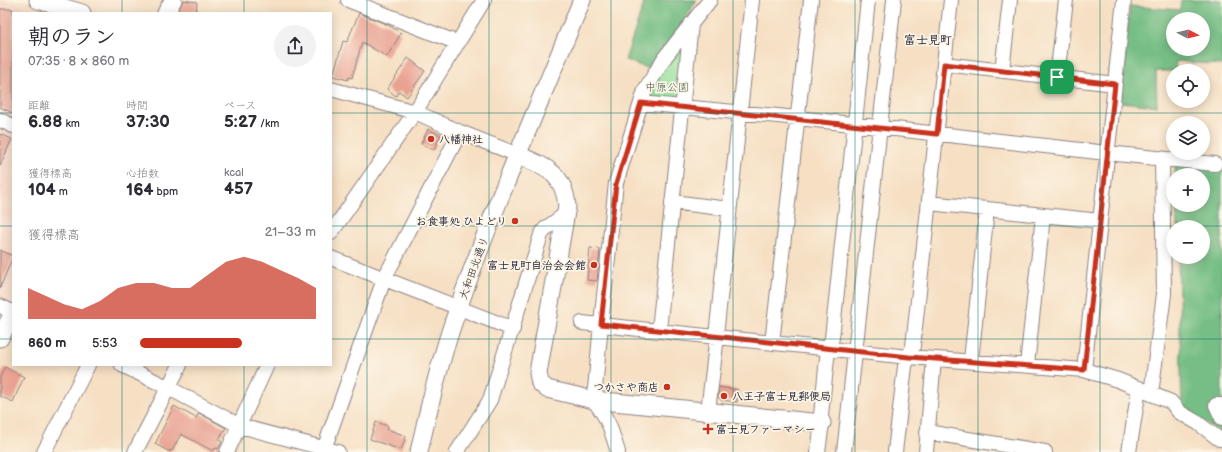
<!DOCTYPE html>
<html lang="ja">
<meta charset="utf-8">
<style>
body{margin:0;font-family:"Balsamiq Sans","Klee One",sans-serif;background:#f2f2f3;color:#2b2b33;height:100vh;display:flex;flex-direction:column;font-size:15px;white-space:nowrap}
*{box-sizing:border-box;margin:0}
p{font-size:13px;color:#7c7c81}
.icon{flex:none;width:22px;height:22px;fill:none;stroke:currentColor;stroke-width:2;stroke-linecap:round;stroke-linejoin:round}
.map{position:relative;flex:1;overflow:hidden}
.side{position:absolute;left:12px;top:12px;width:320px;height:354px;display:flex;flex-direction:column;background:#fff;border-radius:0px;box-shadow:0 2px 10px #0003}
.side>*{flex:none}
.needle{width:26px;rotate:97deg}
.tools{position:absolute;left:1166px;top:12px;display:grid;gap:8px}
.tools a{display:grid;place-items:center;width:44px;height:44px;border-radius:50%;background:#fff;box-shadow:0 2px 10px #0003;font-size:20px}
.pin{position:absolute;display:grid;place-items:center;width:34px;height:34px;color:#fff;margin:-17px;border-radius:8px;box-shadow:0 2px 6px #0006}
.round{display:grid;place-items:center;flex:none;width:42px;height:42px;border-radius:21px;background:#f2f2f3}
.head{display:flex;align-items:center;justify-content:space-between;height:68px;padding:0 16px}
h1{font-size:22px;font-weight:700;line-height:30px}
.stats{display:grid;grid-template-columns:repeat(3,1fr);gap:6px;height:68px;padding:4px 16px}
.stats div{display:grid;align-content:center}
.stats b{font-size:17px;font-weight:700}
.stats small{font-size:11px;font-weight:400}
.stats p{font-size:11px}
.chart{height:112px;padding:8px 16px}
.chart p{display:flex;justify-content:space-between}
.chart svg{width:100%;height:72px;margin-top:4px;fill:#c8321e;opacity:.7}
ul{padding:0 16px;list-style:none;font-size:13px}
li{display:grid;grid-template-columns:64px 48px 1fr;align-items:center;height:30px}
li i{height:10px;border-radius:5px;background:#c8321e}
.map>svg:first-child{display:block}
.built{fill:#f5d2c3}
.green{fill:#93e09e;stroke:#5a816c}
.forest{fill:#76be85;stroke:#4c7060;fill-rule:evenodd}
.building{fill:#e9a192}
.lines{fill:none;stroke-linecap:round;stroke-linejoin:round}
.minor-casing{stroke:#8c807f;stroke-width:16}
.tertiary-casing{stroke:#8c807f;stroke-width:19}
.minor{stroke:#fff;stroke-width:14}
.tertiary{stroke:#fff;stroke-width:17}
.route-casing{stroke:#fff;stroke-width:8}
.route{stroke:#c8321e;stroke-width:5}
.grid{fill:none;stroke:#0f766e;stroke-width:1;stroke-opacity:0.55}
.poi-dot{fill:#c8321e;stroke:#fcf5e5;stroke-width:1.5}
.labels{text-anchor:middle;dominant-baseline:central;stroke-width:3.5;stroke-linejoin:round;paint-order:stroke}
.park-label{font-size:11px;fill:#445b59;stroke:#fcf5e5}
.poi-label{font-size:11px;font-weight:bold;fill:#22223b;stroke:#fcf5e5;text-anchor:start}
.street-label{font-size:11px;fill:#22223b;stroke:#fcf5e5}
.neighbourhood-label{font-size:12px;font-weight:bold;fill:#22223b;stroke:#fcf5e5}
</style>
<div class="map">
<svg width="1222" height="452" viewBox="0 0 1222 452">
<rect width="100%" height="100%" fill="#fcf5e5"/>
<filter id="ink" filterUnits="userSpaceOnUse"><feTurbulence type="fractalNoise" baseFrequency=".025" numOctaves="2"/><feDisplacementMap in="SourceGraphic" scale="8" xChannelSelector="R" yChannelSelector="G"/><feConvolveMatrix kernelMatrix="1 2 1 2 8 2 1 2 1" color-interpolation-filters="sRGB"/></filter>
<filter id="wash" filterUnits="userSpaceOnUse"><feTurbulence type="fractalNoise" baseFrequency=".012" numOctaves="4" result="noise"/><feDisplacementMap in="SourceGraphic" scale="16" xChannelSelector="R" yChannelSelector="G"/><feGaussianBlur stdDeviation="0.9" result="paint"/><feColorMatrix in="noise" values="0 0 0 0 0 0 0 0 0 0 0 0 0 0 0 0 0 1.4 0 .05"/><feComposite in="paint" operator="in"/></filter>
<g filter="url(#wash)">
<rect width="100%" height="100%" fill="#f6dfc3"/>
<path class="built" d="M 0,0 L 44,13 L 13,13 L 13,304 L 0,297 Z"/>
<path class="green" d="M 691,24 L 683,106 L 641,103 Z"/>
<path class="forest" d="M 645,0 L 697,0 L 652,70 L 625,60 Z
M 1181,0 L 1222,0 L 1222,65 L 1176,61 L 1175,71 L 1156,71 L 1157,106 L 1121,102 L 1130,6 L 1180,10 ZM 1173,19 L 1203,19 L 1203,49 L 1173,49 Z
M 1175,166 L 1222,167 L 1222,433 L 1182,408 L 1178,257 L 1203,257 L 1203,227 L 1177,227 L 1176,205 L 1203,205 L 1203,175 L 1175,175 Z"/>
<g id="blocks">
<path class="building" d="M 183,0 L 197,2 L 196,13 L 177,13 Z
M 0,9 L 13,9 L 13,113 L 0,107 Z
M 359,13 L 388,25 L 401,33 L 387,57 L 362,42 L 352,78 L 349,77 L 348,80 L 333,76 L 343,41 L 347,42 Z
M 408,58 L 425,71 L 407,97 L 399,91 L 396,96 L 387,89 Z
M 428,129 L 441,135 L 434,150 L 421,144 Z
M 0,134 L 12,139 L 0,166 Z
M 590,248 L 600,249 L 597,281 L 587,280 Z
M 0,250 L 13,256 L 0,288 Z
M 5,367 L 24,377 L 13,402 L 0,396 L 0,377 Z
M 719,387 L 738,390 L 737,402 L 721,400 L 718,397 Z
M 174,406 L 196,418 L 199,413 L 226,428 L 219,440 L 222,442 L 218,449 L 215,448 L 213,451 L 181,434 L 172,451 L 170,450 L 170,452 L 155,444 Z
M 376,422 L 388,426 L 387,429 L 406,436 L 401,450 L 370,439 Z"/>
</g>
</g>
<g filter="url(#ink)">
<use href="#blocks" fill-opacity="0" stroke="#8c807f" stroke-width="1"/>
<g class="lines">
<defs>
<path id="minor" d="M 348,0 L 458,43
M 944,64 L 1115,84
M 1002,71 L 1010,0
M 1057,77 L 1066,0
M 331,89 L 415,112 L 460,132 L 518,155
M 641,103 L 798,118 L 1107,153 L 1215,164
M 0,120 L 13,126
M 672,202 L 729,209
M 929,203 L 1100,221
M 331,233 L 415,112 L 484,0
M 331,258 L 513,329
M 0,306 L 13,312
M 582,323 L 909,357 L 1084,370 L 1118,380 L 1171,402 L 1179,412 L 1198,423 L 1219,439 L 1222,439
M 659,330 L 691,24
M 716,336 L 752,0
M 772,343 L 811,0
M 971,360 L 987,210
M 122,365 L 169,388 L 240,426 L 338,452
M 1027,365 L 1043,216
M 1084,370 L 1124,0
M 1151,394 L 1164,294 L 1162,158
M 1222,405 L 1216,405 L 1222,418
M 708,411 L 717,336
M 927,432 L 1045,452
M 44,452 L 88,365
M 135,452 L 180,365
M 227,452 L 267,365
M 323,452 L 384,279 L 460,132
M 457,452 L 490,400 L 541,235 L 545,229 L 567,213
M 618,452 L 610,427 L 604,415 L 594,400 L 601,324 L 616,183 L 645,90 L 665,57 L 710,0
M 818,452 L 822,423 L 821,415 L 828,349 L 832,338 L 868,0
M 844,452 L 894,0
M 895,452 L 905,366 L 913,346 L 951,0
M 926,452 L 934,359
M 1129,452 L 1139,388"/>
<path id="tertiary" d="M 38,0 L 82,13
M 166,13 L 173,0
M 518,155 C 546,167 564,173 567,206 L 538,373 L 540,383 L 547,389 L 594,400 L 822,423
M 0,338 L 13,313
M 419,452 C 428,411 438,369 451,329 C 489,217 537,109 582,0"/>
</defs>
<use href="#minor" class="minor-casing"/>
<use href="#tertiary" class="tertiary-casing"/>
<use href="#minor" class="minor"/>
<use href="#tertiary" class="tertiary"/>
</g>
</g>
<g class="lines" filter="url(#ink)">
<defs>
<path id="route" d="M 944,64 L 1115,84 L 1084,370 L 909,357 L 601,324 L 616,184 L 641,103 L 937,134 Z"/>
</defs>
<use href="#route" class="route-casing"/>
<use href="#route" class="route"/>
</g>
<path class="grid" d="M 122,0 L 122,13M 244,0 L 244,13M 367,0 L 367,452M 489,0 L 489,452M 611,0 L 611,452M 733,0 L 733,452M 855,0 L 855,452M 978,0 L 978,452M 1100,0 L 1100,452M 0,113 L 13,113M 331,113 L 1222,113M 0,226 L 13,226M 331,226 L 1222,226M 0,339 L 13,339M 331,339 L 1222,339M 122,365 L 122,452M 244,365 L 244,452"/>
<g class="poi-dot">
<circle cx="431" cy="139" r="4"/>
<circle cx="515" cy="221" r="4"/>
<circle cx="594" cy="265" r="4"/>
<circle cx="667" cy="387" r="4"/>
<circle cx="724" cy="396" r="4"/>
<path d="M706 423h4v4h4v4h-4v4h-4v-4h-4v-4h4z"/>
</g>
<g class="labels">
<g class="park-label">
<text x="667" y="87">中原公園</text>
</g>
<g class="poi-label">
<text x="439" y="139">八幡神社</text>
<text x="507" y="221" text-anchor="end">お食事処 ひよどり</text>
<text x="586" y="265" text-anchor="end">富士見町自治会会館</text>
<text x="659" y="387" text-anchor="end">つかさや商店</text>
<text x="732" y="396">八王子富士見郵便局</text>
<text x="716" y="429">富士見ファーマシー</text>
</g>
<g class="street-label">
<text transform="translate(474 268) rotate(-70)">大和田北通り</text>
</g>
<g class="neighbourhood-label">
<text x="928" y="40">富士見町</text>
</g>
</g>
</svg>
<div class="tools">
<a><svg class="needle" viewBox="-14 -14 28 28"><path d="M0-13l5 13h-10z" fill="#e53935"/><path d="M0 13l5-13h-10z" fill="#7c7c81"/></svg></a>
<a><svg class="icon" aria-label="locate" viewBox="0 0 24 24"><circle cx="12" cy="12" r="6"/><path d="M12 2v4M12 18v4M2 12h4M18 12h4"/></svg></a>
<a><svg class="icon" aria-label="layers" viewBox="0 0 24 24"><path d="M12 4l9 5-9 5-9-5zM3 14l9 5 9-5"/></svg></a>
<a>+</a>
<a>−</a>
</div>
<div class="pin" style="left:1057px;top:77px;background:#1e9e55"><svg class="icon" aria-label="arrive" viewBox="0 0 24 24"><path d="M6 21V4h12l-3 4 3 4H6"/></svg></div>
<section class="side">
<div class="head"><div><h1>朝のラン</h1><p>07:35 · 8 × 860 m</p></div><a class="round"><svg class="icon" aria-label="share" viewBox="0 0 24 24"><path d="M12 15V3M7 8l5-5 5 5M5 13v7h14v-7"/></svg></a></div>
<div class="stats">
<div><p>距離</p><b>6.88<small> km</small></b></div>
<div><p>時間</p><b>37:30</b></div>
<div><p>ペース</p><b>5:27<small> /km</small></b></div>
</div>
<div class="stats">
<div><p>獲得標高</p><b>104<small> m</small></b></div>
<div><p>心拍数</p><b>164<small> bpm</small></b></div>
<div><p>kcal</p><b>457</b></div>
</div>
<div class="chart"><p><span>獲得標高</span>21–33 m</p>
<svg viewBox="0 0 160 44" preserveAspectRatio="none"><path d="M0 44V25L10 30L20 35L30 38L40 33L50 25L60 22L70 22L80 25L90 25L100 17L110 9L120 6L130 9L140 14L150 19L160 25V44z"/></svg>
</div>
<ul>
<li><b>860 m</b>5:53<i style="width:58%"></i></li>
</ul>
</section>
</div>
